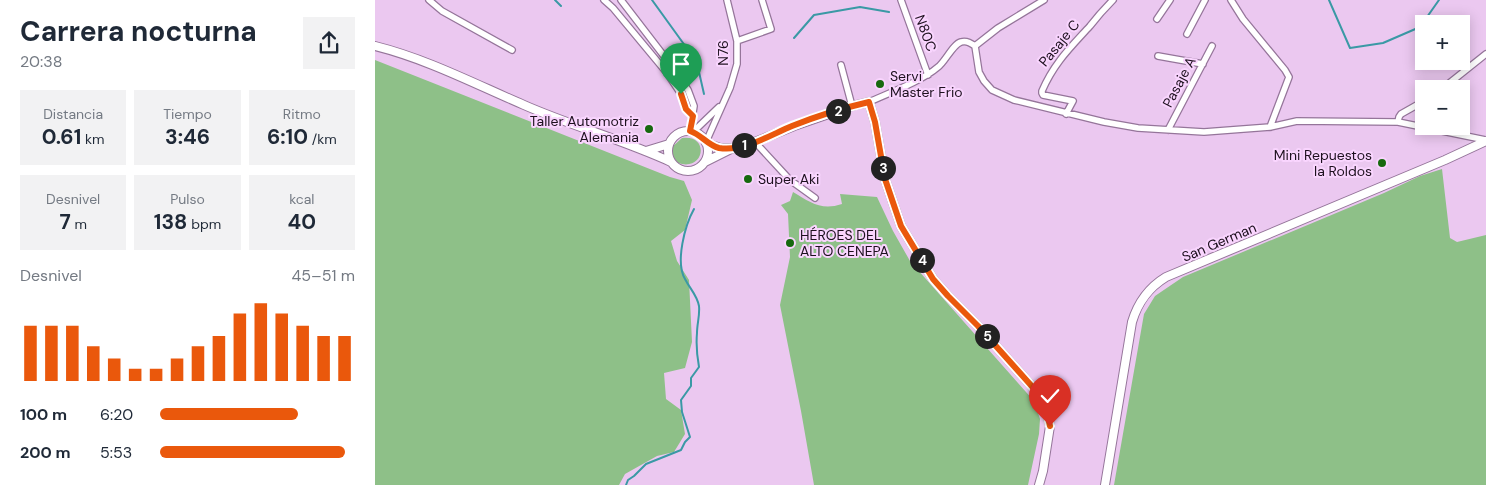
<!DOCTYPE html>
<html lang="es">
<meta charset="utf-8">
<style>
body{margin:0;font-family:"DM Sans",sans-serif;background:#f2f2f3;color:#1f2937;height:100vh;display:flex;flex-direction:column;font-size:19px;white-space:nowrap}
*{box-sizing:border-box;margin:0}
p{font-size:16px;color:#747a83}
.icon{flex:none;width:28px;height:28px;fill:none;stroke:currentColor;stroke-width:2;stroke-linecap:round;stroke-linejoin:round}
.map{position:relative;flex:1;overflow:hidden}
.drawer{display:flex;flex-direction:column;background:#fff;width:375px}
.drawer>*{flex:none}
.fabs{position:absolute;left:1040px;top:15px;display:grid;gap:10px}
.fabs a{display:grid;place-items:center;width:55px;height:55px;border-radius:0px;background:#fff;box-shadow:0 2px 12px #0003;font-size:25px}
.pin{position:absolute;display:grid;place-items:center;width:42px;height:42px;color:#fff;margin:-51px -21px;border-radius:50% 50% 50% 0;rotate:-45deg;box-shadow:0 0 5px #0007}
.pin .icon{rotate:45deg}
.km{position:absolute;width:25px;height:25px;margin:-12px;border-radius:50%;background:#222;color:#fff;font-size:14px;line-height:25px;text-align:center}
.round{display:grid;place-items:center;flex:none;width:52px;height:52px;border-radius:0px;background:#f2f2f3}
.headline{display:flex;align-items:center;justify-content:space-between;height:85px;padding:0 20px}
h1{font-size:28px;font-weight:700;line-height:38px}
.figures{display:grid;grid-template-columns:repeat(3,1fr);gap:8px;height:85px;padding:5px 20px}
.figures div{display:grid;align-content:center;border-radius:0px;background:#f2f2f3;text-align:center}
.figures b{font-size:21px;font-weight:700}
.figures small{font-size:14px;font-weight:400}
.figures p{font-size:14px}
.chart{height:140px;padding:10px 20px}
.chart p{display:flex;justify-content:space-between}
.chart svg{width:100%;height:90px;margin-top:5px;stroke:#ea580c;stroke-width:6}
ul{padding:0 20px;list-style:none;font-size:16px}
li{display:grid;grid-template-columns:80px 60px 1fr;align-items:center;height:38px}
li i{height:12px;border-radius:6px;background:#ea580c}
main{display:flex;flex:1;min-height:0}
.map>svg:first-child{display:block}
.green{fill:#8ec088}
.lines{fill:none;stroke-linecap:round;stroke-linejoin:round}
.stream{stroke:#3a99a5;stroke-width:2}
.street-casing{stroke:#95759a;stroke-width:8}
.secondary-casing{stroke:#95759a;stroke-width:10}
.street{stroke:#fff;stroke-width:5.5}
.secondary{stroke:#fff;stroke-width:8}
.route-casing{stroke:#fff;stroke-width:10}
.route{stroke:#ea580c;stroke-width:6}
.poi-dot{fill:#16690e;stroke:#f9d5fe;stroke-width:2}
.labels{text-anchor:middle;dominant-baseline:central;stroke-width:4;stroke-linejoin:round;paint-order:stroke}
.street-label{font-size:14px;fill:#1d101e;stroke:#f9d5fe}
.poi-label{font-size:14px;fill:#1d101e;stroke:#f9d5fe;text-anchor:start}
</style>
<main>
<section class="drawer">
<div class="headline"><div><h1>Carrera nocturna</h1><p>20:38</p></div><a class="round"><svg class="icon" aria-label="share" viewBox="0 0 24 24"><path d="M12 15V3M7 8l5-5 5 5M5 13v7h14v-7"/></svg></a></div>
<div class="figures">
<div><p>Distancia</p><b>0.61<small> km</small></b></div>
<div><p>Tiempo</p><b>3:46</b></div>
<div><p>Ritmo</p><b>6:10<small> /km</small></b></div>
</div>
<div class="figures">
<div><p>Desnivel</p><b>7<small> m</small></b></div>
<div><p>Pulso</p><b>138<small> bpm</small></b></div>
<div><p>kcal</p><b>40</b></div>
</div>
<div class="chart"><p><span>Desnivel</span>45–51 m</p>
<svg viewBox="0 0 160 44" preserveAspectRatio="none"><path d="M5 44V17M15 44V17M25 44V17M35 44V27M45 44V33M55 44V38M65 44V38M75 44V33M85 44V27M95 44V22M105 44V11M115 44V6M125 44V11M135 44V17M145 44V22M155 44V22"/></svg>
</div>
<ul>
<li><b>100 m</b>6:20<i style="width:71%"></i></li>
<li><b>200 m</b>5:53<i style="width:95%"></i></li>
</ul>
</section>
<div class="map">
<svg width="1111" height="485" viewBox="0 0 1111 485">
<rect width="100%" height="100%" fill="#ebc8f0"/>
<path class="green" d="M 0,60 L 295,177 L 309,181 L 317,200 L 310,230 L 296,241 L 302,261 L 314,280 L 317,342 L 310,368 L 289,373 L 291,399 L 306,410 L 310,434 L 299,452 L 282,456 L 250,474 L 244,485 L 0,485 Z
M 307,138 C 335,134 330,172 303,163 L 296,154 L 297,147 Z
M 1067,169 L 1075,238 L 1082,242 L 1111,235 L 1111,485 L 739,485 L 769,314 L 780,296 L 808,277 L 1009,193 L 1045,176 Z
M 418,192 C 435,202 446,211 467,204 L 465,194 L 502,197 L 518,231 L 535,261 L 659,401 L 665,419 L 664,434 L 653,485 L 439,485 L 426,411 L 405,305 L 415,257 L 413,214 L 406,205 L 415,201 Z"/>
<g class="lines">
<path class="stream" d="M 180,0 L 186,6
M 277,0 L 316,54 L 324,72 L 329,94
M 954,0 L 975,48 L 1008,43 L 1045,27 L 1064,0
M 419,38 L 439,15 L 485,7 L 514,12
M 251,485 L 253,480 L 259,476 L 271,464 L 306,450 L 310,442 L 315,437 L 307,412 L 306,400 L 316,386 L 316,378 L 324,367 C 322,356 321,344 322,333 C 322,324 325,315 324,306 C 322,295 315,289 310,279 C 300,262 310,225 319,209"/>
<defs>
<path id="street" d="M 54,0 L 67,11 L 137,50
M 229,0 L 238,8 L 292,73 L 306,94 L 311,109 L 318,116
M 246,0 L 299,69 L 313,90 L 319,106 L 315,131
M 526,0 L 553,75
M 856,0 L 868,19 L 910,70 L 914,77 L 895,127
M 782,19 L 795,0
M 812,34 L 830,0
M 362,41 L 396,29 L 387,0
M 600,46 L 623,28 L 669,0
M 783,56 L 828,64
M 466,65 L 477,106
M 1067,89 L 1111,54
M 494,102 C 514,93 547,81 563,67 C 570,62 578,44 586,42 C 591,40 596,43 600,46 L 604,72 L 609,81 L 617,90 L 639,100 L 729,122 L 763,128 L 829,132 L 895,127 L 922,121 L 1023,122 L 1111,140
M 691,114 L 698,101 L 668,95 L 667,93 L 667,91 C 679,63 695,48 715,26 C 722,17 730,8 738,0
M 1023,122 L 1024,117 L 1026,114 L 1049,101
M 793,130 L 837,46
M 318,132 L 344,107
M 331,142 L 355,88 L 362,64 L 362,41 L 352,0
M 380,142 L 415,180 L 440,198"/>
<path id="secondary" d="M 0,46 C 52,59 100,84 149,105 C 197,126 248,140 296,162
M293 151a20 20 0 1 1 40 0a20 20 0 1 1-40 0Z
M 331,143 L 345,148 L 354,148
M 271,151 L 294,144
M 330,162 L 356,149 L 380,142 L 419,126 L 477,106 L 494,102 L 500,122 L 510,179 L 526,226 L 558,279 L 573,296 L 603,326 L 662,392 L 671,408 L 675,426 L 668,471 L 664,485
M 730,485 L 757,322 C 763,302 773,288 791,277 L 1070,160 L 1111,141"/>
</defs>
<use href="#street" class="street-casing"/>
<use href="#secondary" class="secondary-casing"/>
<use href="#street" class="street"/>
<use href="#secondary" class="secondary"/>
</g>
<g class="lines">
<defs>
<path id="route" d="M 306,94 L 311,109 L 318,116 L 315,131 C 327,135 332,145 344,148 C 369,152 395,135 417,126 C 442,116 468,108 494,102 L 500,122 L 510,179 L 526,226 L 558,279 L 573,296 L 603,326 L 662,392 L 671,408 L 675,426"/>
</defs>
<use href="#route" class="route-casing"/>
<use href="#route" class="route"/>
</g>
<g class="poi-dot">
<circle cx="505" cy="84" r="5"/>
<circle cx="274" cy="129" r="5"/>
<circle cx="1007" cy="163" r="5"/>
<circle cx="373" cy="179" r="5"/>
<circle cx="415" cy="243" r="5"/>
</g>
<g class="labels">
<g class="street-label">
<text transform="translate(551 33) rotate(70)">N80C</text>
<text transform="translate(684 43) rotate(-51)">Pasaje C</text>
<text transform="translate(348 53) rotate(-90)">N76</text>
<text transform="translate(804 82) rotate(-62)">Pasaje A</text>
<text transform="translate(844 242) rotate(-23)">San German</text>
</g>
<g class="poi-label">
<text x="515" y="76">Servi<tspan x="515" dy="16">Master Frio</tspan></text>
<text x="264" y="121" text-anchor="end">Taller Automotriz<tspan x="264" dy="16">Alemania</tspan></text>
<text x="997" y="155" text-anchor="end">Mini Repuestos<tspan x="997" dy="16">la Roldos</tspan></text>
<text x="383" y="179">Super Aki</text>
<text x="425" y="235">HÉROES DEL<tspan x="425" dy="16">ALTO CENEPA</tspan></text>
</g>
</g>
</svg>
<div class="fabs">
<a>+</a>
<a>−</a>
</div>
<div class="pin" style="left:306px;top:94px;background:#1e9e55"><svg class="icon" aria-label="arrive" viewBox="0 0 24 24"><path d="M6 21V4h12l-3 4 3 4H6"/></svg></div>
<div class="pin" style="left:675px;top:426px;background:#d93025"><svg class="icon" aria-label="check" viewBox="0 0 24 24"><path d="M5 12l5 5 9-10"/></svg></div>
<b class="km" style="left:369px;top:145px">1</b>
<b class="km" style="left:463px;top:111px">2</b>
<b class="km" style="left:508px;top:168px">3</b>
<b class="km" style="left:547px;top:260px">4</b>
<b class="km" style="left:612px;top:336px">5</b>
</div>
</main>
